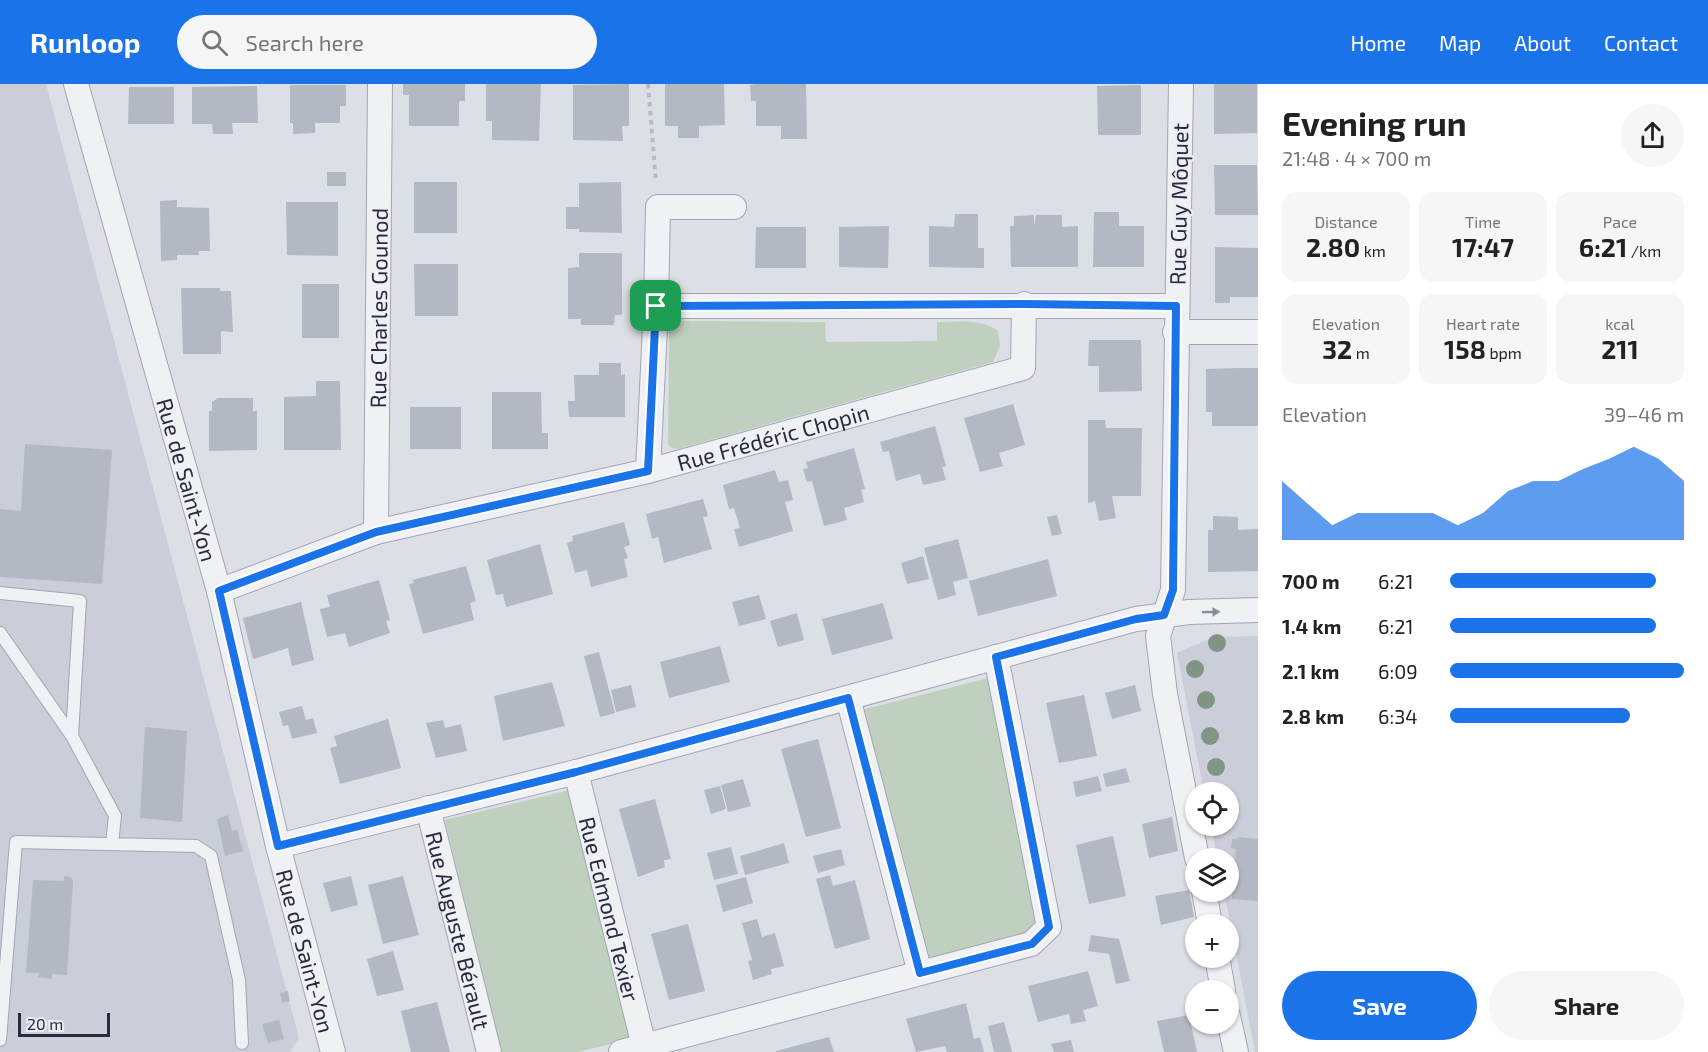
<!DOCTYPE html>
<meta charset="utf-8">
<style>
body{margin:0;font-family:"Exo 2",sans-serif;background:#f6f6f6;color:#222;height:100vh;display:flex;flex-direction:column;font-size:22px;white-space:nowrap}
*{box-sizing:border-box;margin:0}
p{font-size:20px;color:#767676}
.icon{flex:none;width:33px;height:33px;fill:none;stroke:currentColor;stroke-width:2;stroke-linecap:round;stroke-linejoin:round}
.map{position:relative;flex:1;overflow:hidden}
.side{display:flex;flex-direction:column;background:#fff;width:450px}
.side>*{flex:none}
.buttons{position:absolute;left:1185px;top:698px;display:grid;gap:12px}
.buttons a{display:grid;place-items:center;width:54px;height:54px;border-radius:50%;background:#fff;box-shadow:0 2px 4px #0004;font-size:30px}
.scale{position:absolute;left:18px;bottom:15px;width:92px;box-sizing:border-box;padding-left:6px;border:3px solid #262c3d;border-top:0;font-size:16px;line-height:21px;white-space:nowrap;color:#262c3d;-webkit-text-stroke:4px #eceef4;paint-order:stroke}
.pin{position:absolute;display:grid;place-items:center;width:51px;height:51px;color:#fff;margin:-26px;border-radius:12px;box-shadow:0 3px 9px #0006}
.round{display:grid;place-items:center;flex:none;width:63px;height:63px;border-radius:32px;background:#f6f6f6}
.headline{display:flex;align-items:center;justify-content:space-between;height:102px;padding:0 24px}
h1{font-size:33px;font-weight:700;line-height:45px}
.metrics{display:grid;grid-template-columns:repeat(3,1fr);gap:9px;height:102px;padding:6px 24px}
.metrics div{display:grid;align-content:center;border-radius:15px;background:#f6f6f6;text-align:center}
.metrics b{font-size:26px;font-weight:700}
.metrics small{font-size:16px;font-weight:400}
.metrics p{font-size:16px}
.chart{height:168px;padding:12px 24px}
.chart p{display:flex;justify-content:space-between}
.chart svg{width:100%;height:108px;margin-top:6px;fill:#1a73e8;opacity:.7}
.cta{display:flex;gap:12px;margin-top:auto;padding:12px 24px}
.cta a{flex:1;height:69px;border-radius:36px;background:#1a73e8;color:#fff;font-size:24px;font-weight:700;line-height:69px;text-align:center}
.cta a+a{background:#f6f6f6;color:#222}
ul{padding:0 24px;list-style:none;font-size:20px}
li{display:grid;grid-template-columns:96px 72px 1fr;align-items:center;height:45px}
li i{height:15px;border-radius:8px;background:#1a73e8}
header{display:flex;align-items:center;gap:36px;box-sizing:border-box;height:84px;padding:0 30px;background:#1a73e8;color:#fff}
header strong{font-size:28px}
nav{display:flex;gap:33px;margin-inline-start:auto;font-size:21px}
.search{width:420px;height:54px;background:#f6f6f6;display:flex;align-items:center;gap:15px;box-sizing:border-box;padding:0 21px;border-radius:33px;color:#767676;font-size:22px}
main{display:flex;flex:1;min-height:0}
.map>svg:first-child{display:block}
.built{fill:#cbced9}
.green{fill:#c0d0be}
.building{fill:#b4b8c3}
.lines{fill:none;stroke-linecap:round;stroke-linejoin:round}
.lane-casing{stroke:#a2a6b1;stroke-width:14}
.street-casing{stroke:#a2a6b1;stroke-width:26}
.path{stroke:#b7bac1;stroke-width:4;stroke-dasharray:4.5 4.5;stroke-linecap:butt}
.lane{stroke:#eff1f5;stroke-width:12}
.street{stroke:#eff1f5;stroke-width:24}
.tree{fill:#819585}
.oneway{fill:#8a8e99}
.route-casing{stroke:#fff;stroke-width:12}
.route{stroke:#1a73e8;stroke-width:8}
.labels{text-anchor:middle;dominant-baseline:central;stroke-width:4.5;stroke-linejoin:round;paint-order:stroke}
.street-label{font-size:22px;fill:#262c3d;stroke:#eceef4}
</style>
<header>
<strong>Runloop</strong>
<div class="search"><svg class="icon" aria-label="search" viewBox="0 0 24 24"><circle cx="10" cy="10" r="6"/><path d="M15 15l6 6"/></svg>Search here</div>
<nav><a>Home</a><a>Map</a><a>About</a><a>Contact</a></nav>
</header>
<main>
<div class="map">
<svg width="1258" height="968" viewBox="0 0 1258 968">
<rect width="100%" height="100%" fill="#dddfe7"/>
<path class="built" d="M 0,0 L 46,0 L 299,954 L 290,968 L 0,968 Z
M 1258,552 L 1258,968 L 1255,968 L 1224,807 L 1228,807 L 1228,774 L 1217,774 L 1211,741 L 1228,741 L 1228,708 L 1204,708 L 1177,569 L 1213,553 Z"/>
<path class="green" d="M 681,237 L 825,238 L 826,258 L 937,257 L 937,238 C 958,238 981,234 998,247 L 1000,262 L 993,278 L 677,365 L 670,363 L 668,359 L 669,249 L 670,244 Z
M 988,594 L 1039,839 L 1030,851 L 927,875 L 862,626 Z
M 570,706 L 631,955 L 578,968 L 501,968 L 445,736 Z"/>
<path class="building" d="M 403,0 L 465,0 L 465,17 L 459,17 L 459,42 L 409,42 L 409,11 L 403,11 Z
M 486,0 L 541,0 L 539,57 L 492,56 L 492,37 L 486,37 Z
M 629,0 L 629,42 L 622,42 L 623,57 L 573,56 L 573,1 Z
M 665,0 L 724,0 L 725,41 L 699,42 L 699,54 L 678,54 L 678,42 L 665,42 Z
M 756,0 L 806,0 L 807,55 L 781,55 L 781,42 L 756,42 L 756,17 L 751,17 L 750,1 Z
M 1214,0 L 1257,0 L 1257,49 L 1214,50 Z
M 290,1 L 346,1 L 346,22 L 340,22 L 340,39 L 315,39 L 315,49 L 293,50 L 293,39 L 290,39 Z
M 1141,1 L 1141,51 L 1098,51 L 1097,2 Z
M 257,2 L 258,39 L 232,39 L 233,50 L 213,50 L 212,40 L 192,40 L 192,3 Z
M 129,3 L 174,3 L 174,40 L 128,40 Z
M 1214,81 L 1257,81 L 1258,131 L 1215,131 Z
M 327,88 L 346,88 L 346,102 L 327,102 Z
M 414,98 L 457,98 L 457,149 L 414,149 Z
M 621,98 L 622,149 L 579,148 L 579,145 L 566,145 L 566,123 L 579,123 L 579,99 Z
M 177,116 L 177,123 L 209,124 L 210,167 L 198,167 L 199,171 L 177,171 L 177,176 L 161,177 L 160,117 Z
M 286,118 L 338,118 L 338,172 L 287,171 Z
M 1094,128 L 1119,128 L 1119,142 L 1144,142 L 1144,183 L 1093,183 Z
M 955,130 L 978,130 L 978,164 L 984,164 L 984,184 L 929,183 L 929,142 L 954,143 Z
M 1034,131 L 1034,142 L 1036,131 L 1062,131 L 1062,143 L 1078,142 L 1078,183 L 1011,183 L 1010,142 L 1014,142 L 1014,132 Z
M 889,142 L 888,184 L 839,183 L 839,143 Z
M 756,143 L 806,143 L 806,184 L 755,184 Z
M 1215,163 L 1258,164 L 1258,213 L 1230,213 L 1230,219 L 1215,219 Z
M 579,169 L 622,169 L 622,231 L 615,231 L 614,241 L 581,241 L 581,235 L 568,235 L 568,184 L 579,183 Z
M 414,180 L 458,180 L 458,232 L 415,232 Z
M 302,200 L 339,200 L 339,254 L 302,254 Z
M 181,204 L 220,204 L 220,207 L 231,207 L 233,248 L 221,247 L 221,270 L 183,270 Z
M 1089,256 L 1141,256 L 1142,307 L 1099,308 L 1099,282 L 1088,282 Z
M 599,279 L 621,279 L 621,291 L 625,290 L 625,333 L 569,333 L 568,317 L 575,317 L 574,291 L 599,291 Z
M 1238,284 L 1258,284 L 1258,342 L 1212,342 L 1212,328 L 1206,328 L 1206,285 Z
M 316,297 L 340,297 L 341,366 L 284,366 L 284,313 L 316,312 Z
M 492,308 L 541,308 L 542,349 L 548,349 L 548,365 L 492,365 Z
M 218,314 L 253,314 L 253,327 L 257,327 L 257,366 L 209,367 L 209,327 L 212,327 L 212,318 Z
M 1013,320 L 1025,361 L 999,369 L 1003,382 L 980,388 L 964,334 Z
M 410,323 L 461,323 L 461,365 L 410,365 Z
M 1088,336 L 1105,336 L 1106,344 L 1142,344 L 1141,412 L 1112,412 L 1116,434 L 1099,437 L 1095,417 L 1088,419 Z
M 935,342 L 946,382 L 942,383 L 946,396 L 923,401 L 920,390 L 896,397 L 889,367 L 883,368 L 880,358 Z
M 25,360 L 112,366 L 102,500 L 0,493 L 0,425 L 21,427 Z
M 854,364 L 865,405 L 861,406 L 864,418 L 844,424 L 847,436 L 824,442 L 812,397 L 807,398 L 803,385 L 808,384 L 806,378 Z
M 775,386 L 779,398 L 788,396 L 793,416 L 785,418 L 793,447 L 739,463 L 734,445 L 740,444 L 734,424 L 729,425 L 723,401 Z
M 703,415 L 708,432 L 703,433 L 712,465 L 664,479 L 658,453 L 652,455 L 646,430 Z
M 1057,431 L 1062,450 L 1052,452 L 1047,433 Z
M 1213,432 L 1238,433 L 1238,446 L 1258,445 L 1258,487 L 1208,488 L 1208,446 L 1213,446 Z
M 624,438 L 630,461 L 624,463 L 628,474 L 624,475 L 628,493 L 591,503 L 587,486 L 575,489 L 567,459 L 573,457 L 572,452 Z
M 958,455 L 968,494 L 953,498 L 956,511 L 938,516 L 924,464 Z
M 540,460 L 553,510 L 506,523 L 503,510 L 496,511 L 487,476 Z
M 923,472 L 929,495 L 907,500 L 901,479 Z
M 1048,475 L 1057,512 L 978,532 L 969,497 Z
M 466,482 L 476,517 L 470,519 L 474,536 L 423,550 L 409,500 L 414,499 L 412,496 Z
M 379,496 L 390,536 L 386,537 L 390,549 L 349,563 L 345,549 L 327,553 L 320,525 L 330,523 L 327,511 Z
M 759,511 L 766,535 L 739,542 L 732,518 Z
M 301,518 L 314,576 L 292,582 L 288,564 L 253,575 L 243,534 Z
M 883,519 L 893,555 L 832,571 L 822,535 Z
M 797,529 L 804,556 L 778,563 L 770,537 Z
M 720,562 L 730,598 L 669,614 L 660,578 Z
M 599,568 L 615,629 L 600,633 L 584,572 Z
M 552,598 L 565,642 L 503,657 L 494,612 Z
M 631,601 L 636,623 L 616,628 L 611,606 Z
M 1135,601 L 1141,627 L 1112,635 L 1105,609 Z
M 1084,611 L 1097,672 L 1059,679 L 1046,619 Z
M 302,622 L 306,636 L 313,634 L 317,649 L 292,655 L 288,641 L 283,642 L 279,628 Z
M 388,635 L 401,684 L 340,700 L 330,664 L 337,662 L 334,652 Z
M 443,636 L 445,644 L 461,640 L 467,667 L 436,674 L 426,639 Z
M 145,643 L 187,647 L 182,738 L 140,734 Z
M 818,655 L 841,744 L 806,753 L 781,665 Z
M 1126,684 L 1130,698 L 1106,703 L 1103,690 Z
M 1098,692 L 1102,707 L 1076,713 L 1073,698 Z
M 743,695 L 751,722 L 728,728 L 721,701 Z
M 720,702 L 726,725 L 711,730 L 704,706 Z
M 655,715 L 671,775 L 664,776 L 665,783 L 638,793 L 619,725 Z
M 228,731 L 232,747 L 237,745 L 243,767 L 225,772 L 217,735 Z
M 1172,733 L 1178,767 L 1149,774 L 1142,740 Z
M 1113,752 L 1126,812 L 1089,820 L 1076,761 Z
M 1237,753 L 1258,755 L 1258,817 L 1232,815 L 1236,765 L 1231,764 L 1232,755 L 1237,755 Z
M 784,759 L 789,779 L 745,791 L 740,772 Z
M 731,763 L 738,790 L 714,796 L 707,769 Z
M 841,765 L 845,781 L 818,789 L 813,772 Z
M 830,791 L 833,802 L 855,796 L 870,855 L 835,865 L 816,795 Z
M 64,792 L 71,793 L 73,798 L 67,891 L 52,890 L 52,895 L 38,893 L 39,889 L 26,889 L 33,796 L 64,797 Z
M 351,792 L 358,821 L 331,828 L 323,799 Z
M 403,792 L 419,851 L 383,860 L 368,801 Z
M 746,793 L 753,819 L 723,828 L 716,801 Z
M 1189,806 L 1194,833 L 1161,841 L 1155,812 Z
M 757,835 L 762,853 L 775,849 L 784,882 L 771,885 L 772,890 L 753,896 L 748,877 L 752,876 L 742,839 Z
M 688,840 L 705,907 L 669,916 L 651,850 Z
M 1091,851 L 1119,855 L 1130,897 L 1116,900 L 1109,870 L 1088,867 Z
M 393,867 L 404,906 L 377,912 L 367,875 Z
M 1088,887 L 1098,922 L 1083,926 L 1086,937 L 1071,940 L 1069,930 L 1038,938 L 1028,902 Z
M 288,907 L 290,917 L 282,919 L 280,909 Z
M 437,918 L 450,968 L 411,968 L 401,927 Z
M 966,919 L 974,955 L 980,953 L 984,968 L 947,968 L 945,962 L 916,968 L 906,935 Z
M 1189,931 L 1197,968 L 1164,968 L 1157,937 Z
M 279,936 L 284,955 L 268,959 L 262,940 Z
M 1004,938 L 1012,968 L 994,968 L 988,942 Z
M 829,953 L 834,968 L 776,968 L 776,967 Z
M 1071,956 L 1074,968 L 1054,968 L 1051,960 Z"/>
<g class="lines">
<defs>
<path id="lane" d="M 0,509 L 80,517 L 72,652
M 0,549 L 72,652 L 115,732 L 112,760
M 0,956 L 16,758 L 196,762 L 211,772 L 239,896 L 242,959"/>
<g id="street">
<path id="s1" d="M 76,0 L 219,507 L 278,762 L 333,968"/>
<path d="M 1181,0 L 1173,506 L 1158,552 L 1165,610 L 1197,774"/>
<path d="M 656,222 L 658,123 L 734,123"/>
<path d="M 1175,248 L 1258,248"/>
<path d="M 648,387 L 656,222 L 1176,222"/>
<path id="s2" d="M 376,448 L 380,0"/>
<path id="s3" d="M 219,507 L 376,448 L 648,387 L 1023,284 L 1024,220"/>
<path d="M 848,614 L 920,889"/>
<path id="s4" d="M 576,688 L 644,962"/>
<path id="s5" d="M 428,724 L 489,968"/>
<path d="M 278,762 L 576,688 L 1136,535 L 1189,528 L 1258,526"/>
<path d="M 1204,807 L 1210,840"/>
<path d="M 1217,873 L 1223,906"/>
<path d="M 1228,932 L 1236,968"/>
<path d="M 621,968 L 1031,860 L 1049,843 L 996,573"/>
</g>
</defs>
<use href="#lane" class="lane-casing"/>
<use href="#street" class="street-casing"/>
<path class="path" d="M 648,0 L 656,98"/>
<use href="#lane" class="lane"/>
<use href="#street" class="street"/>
</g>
<g class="tree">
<circle cx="1217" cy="559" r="9"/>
<circle cx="1195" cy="585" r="9"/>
<circle cx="1206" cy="616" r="9"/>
<circle cx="1210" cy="652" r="9"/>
<circle cx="1216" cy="683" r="9"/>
</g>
<defs><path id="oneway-solid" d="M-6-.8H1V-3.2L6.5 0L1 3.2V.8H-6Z" transform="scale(1.5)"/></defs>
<use class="oneway" href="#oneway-solid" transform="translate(1211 528) rotate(-1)"/>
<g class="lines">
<defs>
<path id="route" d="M 1024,220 L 1176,222 L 1173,506 L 1164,531 L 1136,535 L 996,573 L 1049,843 L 1032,860 L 920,889 L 848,614 L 576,688 L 278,762 L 219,507 L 376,448 L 648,387 L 656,222 Z"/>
</defs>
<use href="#route" class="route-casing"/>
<use href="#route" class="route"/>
</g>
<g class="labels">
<g class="street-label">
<text transform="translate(1178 120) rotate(-89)">Rue Guy Môquet</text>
<text stroke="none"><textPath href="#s2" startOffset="224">Rue Charles Gounod</textPath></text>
<text stroke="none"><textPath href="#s3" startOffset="576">Rue Frédéric Chopin</textPath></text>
<text stroke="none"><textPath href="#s1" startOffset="411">Rue de Saint-Yon</textPath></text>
<text stroke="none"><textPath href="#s4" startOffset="141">Rue Edmond Texier</textPath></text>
<text stroke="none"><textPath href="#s5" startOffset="126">Rue Auguste Bérault</textPath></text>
<text stroke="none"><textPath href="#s1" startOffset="897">Rue de Saint-Yon</textPath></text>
</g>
</g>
</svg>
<div class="buttons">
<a><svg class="icon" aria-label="locate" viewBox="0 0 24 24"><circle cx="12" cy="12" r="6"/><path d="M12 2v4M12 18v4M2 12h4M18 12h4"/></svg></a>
<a><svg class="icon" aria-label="layers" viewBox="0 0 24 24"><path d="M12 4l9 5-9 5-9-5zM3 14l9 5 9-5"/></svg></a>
<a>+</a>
<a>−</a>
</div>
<div class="scale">20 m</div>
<div class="pin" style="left:656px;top:222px;background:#1e9e55"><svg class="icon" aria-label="arrive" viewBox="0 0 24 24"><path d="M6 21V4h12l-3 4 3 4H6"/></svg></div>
</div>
<section class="side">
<div class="headline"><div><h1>Evening run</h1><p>21:48 · 4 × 700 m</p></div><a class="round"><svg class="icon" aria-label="share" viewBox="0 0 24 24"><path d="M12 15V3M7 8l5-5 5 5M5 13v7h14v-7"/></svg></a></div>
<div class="metrics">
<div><p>Distance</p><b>2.80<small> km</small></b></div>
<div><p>Time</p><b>17:47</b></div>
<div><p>Pace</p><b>6:21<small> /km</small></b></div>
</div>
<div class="metrics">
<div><p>Elevation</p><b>32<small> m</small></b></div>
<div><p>Heart rate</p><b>158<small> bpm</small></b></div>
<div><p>kcal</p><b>211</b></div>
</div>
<div class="chart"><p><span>Elevation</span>39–46 m</p>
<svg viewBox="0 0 160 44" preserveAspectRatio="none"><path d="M0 44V20L10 29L20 38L30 33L40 33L50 33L60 33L70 38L80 33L90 24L100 20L110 20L120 15L130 11L140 6L150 11L160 20V44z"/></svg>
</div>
<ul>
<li><b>700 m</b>6:21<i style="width:88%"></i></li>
<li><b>1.4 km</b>6:21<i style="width:88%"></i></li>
<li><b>2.1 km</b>6:09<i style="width:100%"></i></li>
<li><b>2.8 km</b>6:34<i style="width:77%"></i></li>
</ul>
<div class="cta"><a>Save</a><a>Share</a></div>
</section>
</main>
